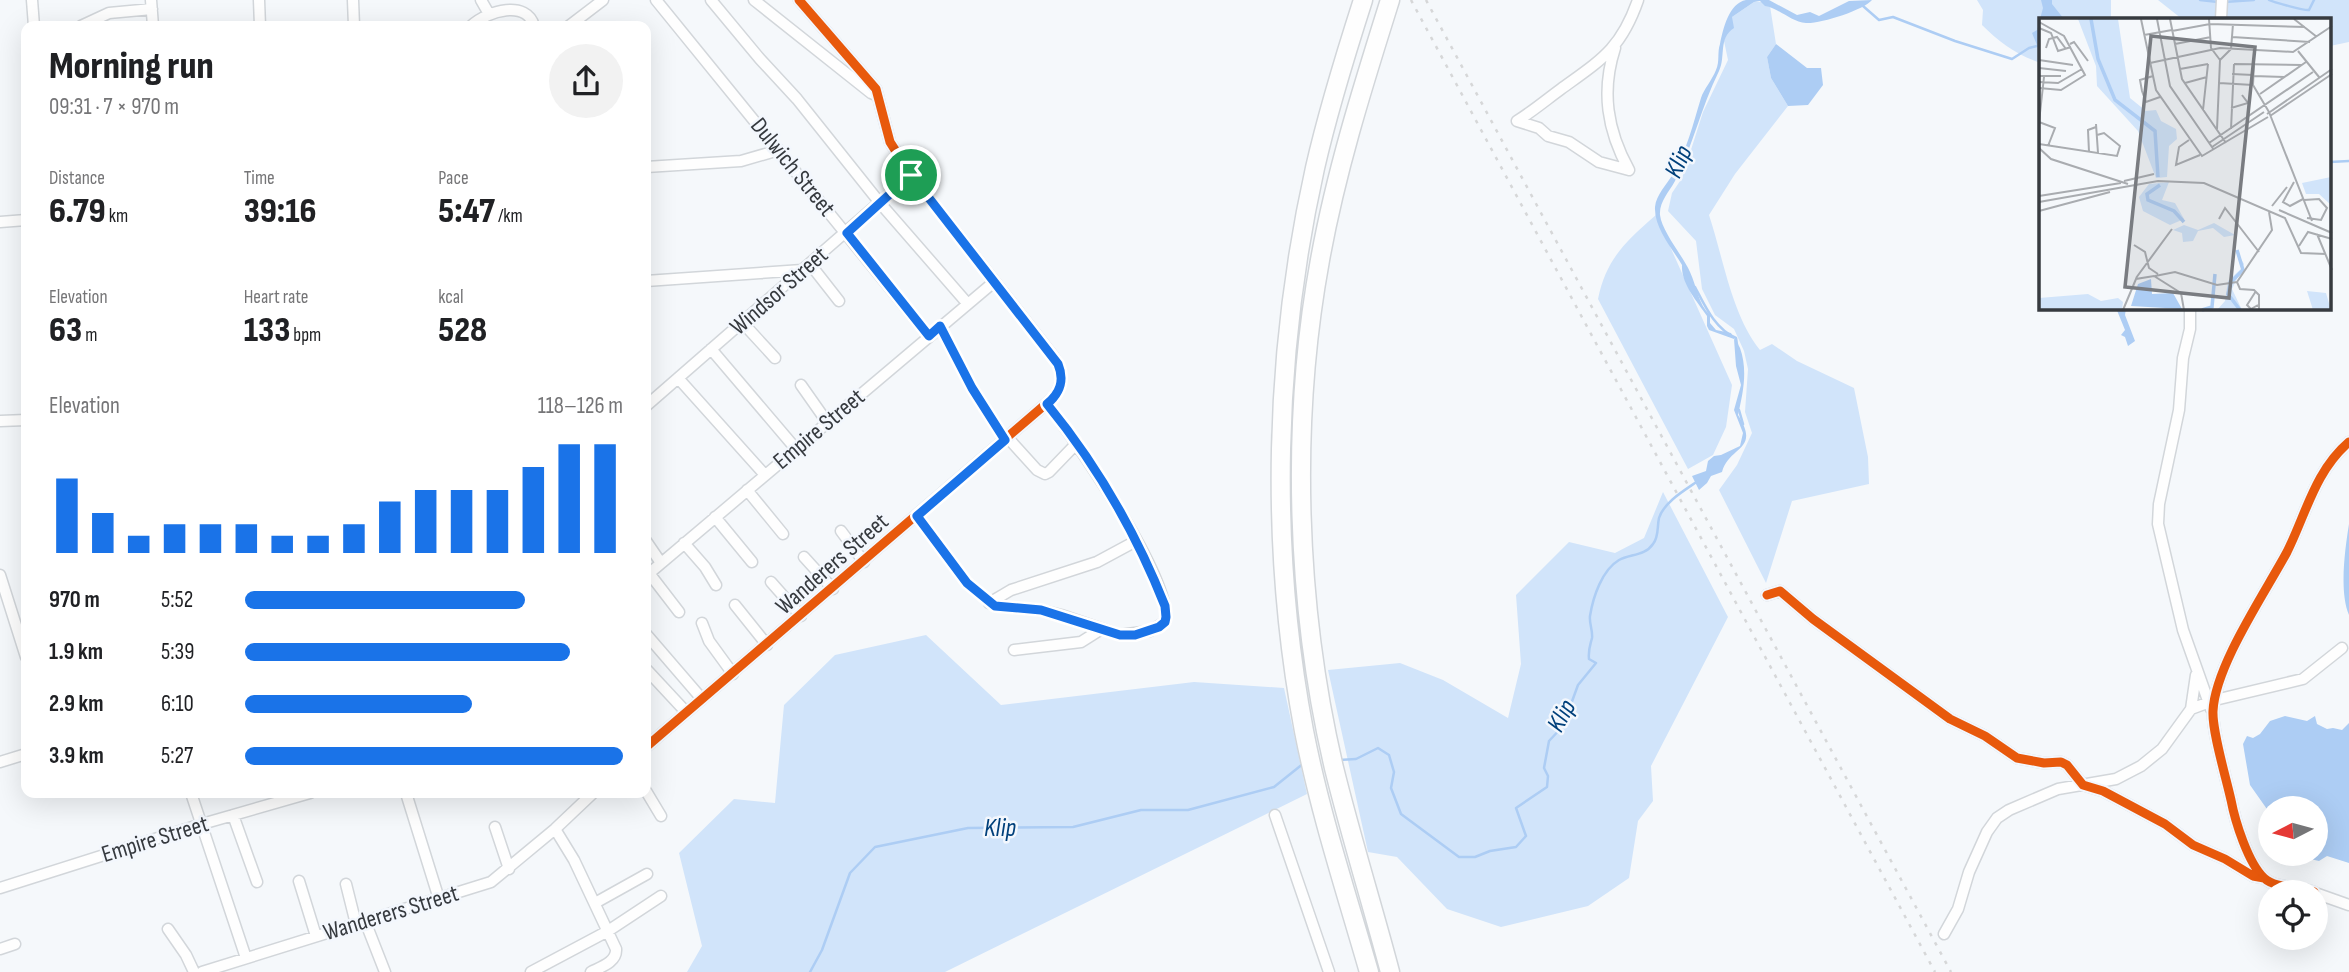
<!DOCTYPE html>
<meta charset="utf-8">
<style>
body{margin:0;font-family:"Sofia Sans Condensed",sans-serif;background:#f2f2f2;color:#202124;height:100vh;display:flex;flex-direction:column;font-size:26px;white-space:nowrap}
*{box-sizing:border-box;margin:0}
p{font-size:23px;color:#757577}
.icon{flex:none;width:38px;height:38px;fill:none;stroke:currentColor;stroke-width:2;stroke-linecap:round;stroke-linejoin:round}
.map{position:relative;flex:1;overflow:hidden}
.sheet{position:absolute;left:21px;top:21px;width:630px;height:777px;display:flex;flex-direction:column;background:#fff;border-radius:14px;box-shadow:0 7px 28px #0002}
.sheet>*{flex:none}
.needle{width:46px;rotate:264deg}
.controls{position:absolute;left:2258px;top:796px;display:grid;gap:14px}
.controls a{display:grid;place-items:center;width:70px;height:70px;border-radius:50%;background:#fff;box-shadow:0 7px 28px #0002;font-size:35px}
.pin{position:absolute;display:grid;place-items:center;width:60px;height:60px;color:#fff;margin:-30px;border:4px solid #fff;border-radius:50%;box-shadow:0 2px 7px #0007}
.round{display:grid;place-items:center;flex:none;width:74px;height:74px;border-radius:37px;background:#f2f2f2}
.head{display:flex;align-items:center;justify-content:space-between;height:119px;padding:0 28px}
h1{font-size:38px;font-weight:800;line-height:52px}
.figures{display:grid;grid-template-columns:repeat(3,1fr);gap:10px;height:119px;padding:7px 28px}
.figures div{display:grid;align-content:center}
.figures b{font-size:35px;font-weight:800}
.figures small{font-size:19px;font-weight:400}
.figures p{font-size:19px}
.chart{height:196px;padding:14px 28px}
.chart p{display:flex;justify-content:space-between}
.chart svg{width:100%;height:126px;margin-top:7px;stroke:#1a73e8;stroke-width:6}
ul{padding:0 28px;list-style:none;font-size:23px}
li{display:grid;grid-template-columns:112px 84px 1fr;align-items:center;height:52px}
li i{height:18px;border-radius:9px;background:#1a73e8}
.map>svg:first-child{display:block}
.green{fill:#d1e4fa}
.water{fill:#adcdf4}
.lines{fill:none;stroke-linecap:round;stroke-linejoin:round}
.stream{stroke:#adcdf4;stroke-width:2.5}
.street-casing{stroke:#d2d6da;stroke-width:13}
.highway-casing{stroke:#d2d6da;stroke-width:21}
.street{stroke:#fefefe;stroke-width:10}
.highway{stroke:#fefefe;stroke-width:18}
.rail{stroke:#d6d7d8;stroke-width:2.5;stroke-dasharray:3.5 7;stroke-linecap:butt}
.cycleway-casing{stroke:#f3f7fd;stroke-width:13}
.cycleway{stroke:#e8590c;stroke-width:9}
.route-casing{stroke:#fff;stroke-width:14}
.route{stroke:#1a73e8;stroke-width:9}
.labels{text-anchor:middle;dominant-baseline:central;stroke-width:5;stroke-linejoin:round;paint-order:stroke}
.street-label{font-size:24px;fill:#363a3f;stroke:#f3f7fd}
.water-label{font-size:26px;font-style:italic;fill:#01407b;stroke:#f3f7fd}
.inset-river{fill:none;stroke:#adcdf4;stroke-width:3.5}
.inset-road{fill:none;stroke:#a9acb0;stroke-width:2}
.view{fill:#797c81;fill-opacity:0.15;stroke:#797c81;stroke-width:3.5}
.inset-edge{fill:none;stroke:#363a3f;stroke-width:3.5}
</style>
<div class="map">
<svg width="2349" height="972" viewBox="0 0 2349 972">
<rect width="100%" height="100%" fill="#f5f8fb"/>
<path class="green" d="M 1977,0 L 2111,0 L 2111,19 L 2041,19 L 2041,63 C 2018,56 1999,42 1982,25 L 1983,10 Z
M 2158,0 L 2349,0 L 2349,42 L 2330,46 L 2330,19 L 2182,19 Z
M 1754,2 L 1763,2 L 1770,6 L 1776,44 L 1767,57 L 1771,78 L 1788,106 L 1735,174 L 1709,215 C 1723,257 1732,316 1760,350 L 1772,344 L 1797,361 L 1854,388 L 1868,457 L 1869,484 L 1792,501 L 1766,583 L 1719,490 L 1737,465 L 1752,433 L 1745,412 L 1748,369 L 1744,351 L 1734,329 L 1715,315 L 1702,289 L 1696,241 L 1668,211 L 1672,193 L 1682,178 L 1703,112 L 1728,60 L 1724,41 L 1732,17 Z
M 1656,215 L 1732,385 L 1726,427 L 1713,455 L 1688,469 L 1598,299 C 1606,259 1626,241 1656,215 Z
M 1663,492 L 1728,617 L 1651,766 L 1653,801 L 1638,821 L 1629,878 L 1588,906 L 1501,927 L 1447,909 L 1397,857 L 1368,852 L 1328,670 L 1400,663 L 1443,680 L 1508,718 L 1521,664 L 1516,595 L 1569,542 L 1615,553 L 1644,538 Z
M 926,635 L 1001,705 L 1194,682 L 1284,688 L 1307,794 L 945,972 L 687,972 L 702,946 L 679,853 L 734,799 L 775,803 L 784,705 L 835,655 Z"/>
<path class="water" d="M 1746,0 L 1769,0 L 1797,15 L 1810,12 L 1819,16 L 1849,1 L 1872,0 C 1864,10 1820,24 1806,23 C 1791,22 1779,8 1765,6 L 1760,1 L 1754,2 L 1732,17 L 1734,28 C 1718,38 1726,57 1719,71 C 1701,107 1693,146 1675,181 C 1669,192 1659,202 1660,215 C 1662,232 1683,256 1690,272 C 1697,287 1698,304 1710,315 L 1710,323 L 1716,330 L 1731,333 C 1733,338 1738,343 1740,348 C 1748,370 1743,393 1738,415 C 1761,451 1729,446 1722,472 L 1711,476 L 1707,483 L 1699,490 L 1692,476 L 1706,471 L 1708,461 L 1714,456 L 1721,455 L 1740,446 L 1743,433 L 1734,410 L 1741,385 L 1736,366 L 1734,339 L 1709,330 L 1707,326 L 1707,316 C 1697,301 1681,284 1682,265 C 1672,248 1654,228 1655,207 C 1656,195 1667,184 1673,174 C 1687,150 1693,124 1701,98 C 1704,89 1712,80 1716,70 C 1720,61 1717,53 1720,44 C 1723,29 1729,3 1746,0 Z
M 2041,0 L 2052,0 L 2052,4 L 2064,19 L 2041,19 L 2041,48 L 2039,50 L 2032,33 L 2037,30 L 2043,8 Z
M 1776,44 L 1807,68 L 1821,68 L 1823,85 L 1808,105 L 1788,106 L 1771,78 L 1767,57 Z
M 2116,308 L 2126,308 L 2125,315 L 2135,341 L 2128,346 L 2125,337 L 2121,335 L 2125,330 Z
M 2349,524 L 2349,615 C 2339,592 2345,549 2349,524 Z
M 2285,716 L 2307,721 L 2315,716 L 2317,724 L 2327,729 L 2333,728 L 2342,730 L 2349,723 L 2349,863 L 2327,856 L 2319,861 L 2306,858 L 2303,854 L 2315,854 L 2315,808 L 2270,808 L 2270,827 L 2261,824 L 2268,819 L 2269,812 L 2250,785 L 2243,744 L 2247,736 L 2253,738 L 2260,734 L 2270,721 Z"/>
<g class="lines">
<path class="stream" d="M 2200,0 L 2218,2
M 2269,0 C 2273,2 2305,11 2309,10 L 2314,0
M 2224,2 L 2254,0
M 1863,6 L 1879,20 L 1893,17 L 1955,41 L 2012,59 L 2029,48 L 2041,45
M 2330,162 L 2349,161
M 1695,287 C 1705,306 1715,329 1736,338 L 1737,345
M 1739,410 L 1743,424
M 1339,760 L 1356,759 L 1378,748 L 1389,755 L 1394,772 L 1391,788 L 1401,814 L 1459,857 L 1475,857 L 1490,851 L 1516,847 L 1526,836 L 1516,808 L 1547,787 L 1548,776 L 1544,768 L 1549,741 L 1563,726 L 1578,685 L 1596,663 L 1589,659 C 1588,650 1590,646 1592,638 C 1593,631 1589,623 1590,616 C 1593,597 1602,570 1619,560 C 1630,554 1645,556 1653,544 C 1659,537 1657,527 1659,518 C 1664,502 1685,490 1698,481
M 810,972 L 822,950 L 850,873 L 875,847 L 968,828 L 1073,827 L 1141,810 L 1188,810 L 1274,787 L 1304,763"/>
<defs>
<path id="street" d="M 32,0 L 34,26
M 151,0 L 153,26
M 259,0 L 260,26
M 353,0 L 354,26
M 481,0 L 489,14
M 656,0 L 929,336
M 711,0 L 760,59 L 797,99 L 880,203 L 967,303
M 754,0 L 871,93 L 878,96
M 2221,19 L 2222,0
M 81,26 L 109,13 L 152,9
M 471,26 C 488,10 527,0 534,26
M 569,26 L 603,0
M 1615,48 C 1601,91 1607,130 1629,170
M 1517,121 C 1533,111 1546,100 1561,89 C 1601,60 1621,49 1638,0
M 1517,121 L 1539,128 L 1548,136 L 1569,142 L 1599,162 L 1629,170
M 646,167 L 741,161 L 779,150
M 0,222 L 26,220
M 810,264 L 839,301
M 646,281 L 802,270
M 2190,308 L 2190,329 L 2183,358 L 2179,410 L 2159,504 L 2158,524 L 2183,630 L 2211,709
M 742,322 L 775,358
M 940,326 L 972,388 L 1005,440
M 711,349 L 796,449
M 678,378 L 765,475
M 801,385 L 827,422
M 646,406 L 911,175
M 0,421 L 26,420
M 1008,438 L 1037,470 L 1045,474 L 1049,472 L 1077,443
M 747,490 L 783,534
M 917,516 L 967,583 L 995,606 L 1041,610 L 1061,615 L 1120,635 L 1150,631 L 1165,622 C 1176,585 1073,436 1047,404
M 715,517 L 752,562
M 841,531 L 864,562
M 646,541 L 661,563
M 684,543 L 705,567 L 716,585
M 804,557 L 833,589
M 649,573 L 679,612
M 0,575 L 26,657
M 646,576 L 994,282
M 771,582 L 801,616
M 1767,595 L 1780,591 L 1813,619 L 1950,719 L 1985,736 L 2017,758 L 2044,763 L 2061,762 L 2067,765 L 2083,785 L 2103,791 L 2165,824 L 2193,845 L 2225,859 L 2253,876 L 2264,878
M 989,603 L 1011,590 L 1097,562 L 1136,541
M 735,605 L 767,645
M 702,623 L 709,641 L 733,674
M 646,634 L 702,699
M 1014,650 L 1081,642 L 1100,630
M 646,669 L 686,712
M 2191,709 L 2215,700 L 2303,679 L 2342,648
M 646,747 L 1054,397 C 1064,382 1063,371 1053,356 L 911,175 L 890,142 L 876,89 L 799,0
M 0,762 L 26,754
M 646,791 L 661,816
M 191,793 L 246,958
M 406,793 L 439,899
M 233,815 L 257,882
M 1275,815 L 1329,972
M 495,827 L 509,869
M 555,829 L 574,860 L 616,949 C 617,962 601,967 591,972
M 299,881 L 316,936
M 346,884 L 356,924
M 0,888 L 202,824 L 310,793
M 2314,892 C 2299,886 2276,889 2264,878 C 2248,863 2235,821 2231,800 C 2226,777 2212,732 2213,711 C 2215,666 2265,593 2287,552 C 2306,514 2315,471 2349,442
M 2315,893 L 2349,905
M 595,903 L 647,874
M 365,921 L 385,972
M 168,929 L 186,955 L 194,972
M 1944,934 L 1958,909 L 1969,872 L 1987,832 L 1997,818 L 2009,810 L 2058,789 L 2116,779 L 2141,766 L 2162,749 L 2191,709 L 2196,675
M 0,949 L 15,944
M 202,972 L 491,882 L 555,829 L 593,793
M 531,972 L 608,931 L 661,896"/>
<path id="highway" d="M 1363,0 C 1345,56 1328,111 1315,168 C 1274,352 1269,546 1304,731 C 1320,813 1346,892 1369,972
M 1390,972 C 1372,904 1351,837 1334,768 C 1296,606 1290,423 1320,260 C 1336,171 1363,86 1390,0"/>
</defs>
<use href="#street" class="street-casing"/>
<use href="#highway" class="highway-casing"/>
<use href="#street" class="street"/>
<use href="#highway" class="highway"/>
<path class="rail" d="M 1411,0 L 1935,972
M 1426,0 L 1951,972"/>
<defs>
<path id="cycleway" d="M 1767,595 L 1780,591 L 1813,619 L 1950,719 L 1985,736 L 2017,758 L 2044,763 L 2061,762 L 2067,765 L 2083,785 L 2103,791 L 2165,824 L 2193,845 L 2225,859 L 2253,876 L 2264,878
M 646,747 L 1054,397 C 1064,382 1063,371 1053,356 L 911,175 L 890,142 L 876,89 L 799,0
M 2314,892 C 2299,886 2276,889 2264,878 C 2248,863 2235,821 2231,800 C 2226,777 2212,732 2213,711 C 2215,666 2265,593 2287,552 C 2306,514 2315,471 2349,442"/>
</defs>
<use href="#cycleway" class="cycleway-casing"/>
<use href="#cycleway" class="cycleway"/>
</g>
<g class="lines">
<defs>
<path id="route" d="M 911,175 L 1058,364 C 1065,381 1060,393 1047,404 C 1097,465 1136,533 1165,606 L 1166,617 L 1165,622 L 1159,627 L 1135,635 L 1120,635 L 1041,610 L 995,606 L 967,583 L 917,516 L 1005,440 L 972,388 L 940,326 L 929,336 L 847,233 Z"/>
</defs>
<use href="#route" class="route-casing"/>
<use href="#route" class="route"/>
</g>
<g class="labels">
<g class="street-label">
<text transform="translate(793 167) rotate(51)">Dulwich Street</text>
<text transform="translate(779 291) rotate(-41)">Windsor Street</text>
<text transform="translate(819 429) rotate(-40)">Empire Street</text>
<text transform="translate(832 564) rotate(-41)">Wanderers Street</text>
<text transform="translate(155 839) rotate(-17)">Empire Street</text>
<text transform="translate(391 913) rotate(-17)">Wanderers Street</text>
</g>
<g class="water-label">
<text transform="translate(1679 162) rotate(-66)">Klip</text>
<text transform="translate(1562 716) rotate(-62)">Klip</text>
<text x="1000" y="828">Klip</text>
</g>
</g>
<g transform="translate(2039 18)">
<rect width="292" height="292" fill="#f5f8fb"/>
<path d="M 39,1 L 79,1 L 91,80 L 107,93 L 117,92 L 122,103 L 137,111 L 138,121 L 130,128 L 128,159 L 117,160 L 99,113 L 58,68 L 57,48 ZM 292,159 L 292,187 L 280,176 L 267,176 L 263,165 ZM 130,164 L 123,182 L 136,185 L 145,201 L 131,207 L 104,193 L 100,179 L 110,166 ZM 175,205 L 196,217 L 185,219 L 174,210 L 159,213 L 154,223 L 144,224 L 143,215 L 134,212 L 145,207 L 159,212 ZM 196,231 L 205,246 L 193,271 L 203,292 L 178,292 L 186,283 L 189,263 L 203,250 ZM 268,273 L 287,275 L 292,292 L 274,292 ZM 49,276 L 62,283 L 79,280 L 84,284 L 83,292 L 0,292 L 0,280 Z" fill="#d1e4fa"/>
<path d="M 112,261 L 113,276 L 134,275 L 143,291 L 92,288 L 99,266 Z" fill="#adcdf4"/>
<path class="inset-river" d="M 52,1 L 59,41 L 76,82 L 116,113 L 119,159M 121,167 L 108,176 L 109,182 L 135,193 L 145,204M 193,263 L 204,252 L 198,232M 191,268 L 189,276 L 201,292M 163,292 L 173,289 L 176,256"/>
<path class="inset-road" d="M 102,1 L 117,72 L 163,138 L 229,99M 118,1 L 131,68 L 175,132M 131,1 L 143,61 L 187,125M 170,1 L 172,30 L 181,42M 255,1 L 278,19M 0,4 L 25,18 L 46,57 L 22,72 L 0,70M 0,10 L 12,15 L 19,33 L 32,29M 133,13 L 171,6 L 266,9M 105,17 L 133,12M 193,19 L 271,24M 31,26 L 35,24 L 49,43M 136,26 L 172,19M 7,30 L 10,21 L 18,19 L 27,31M 259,33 L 280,59M 0,42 L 34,47M 181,42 L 192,31 L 194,6M 111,45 L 181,30 L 254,34 L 293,8M 215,45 L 214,67 L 230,94M 195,46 L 263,47M 0,50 L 27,53M 141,51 L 169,46M 193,56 L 214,57M 0,58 L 22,58M 114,58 L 101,62 L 103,73 L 107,84 L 121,79M 214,58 L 245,59M 0,64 L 19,65 L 43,51M 146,65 L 168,59M 180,65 L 214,67M 221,76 L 267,44M 192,90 L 209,85 L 203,77M 164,92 L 169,46M 230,94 L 273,203M 228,96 L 293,51M 231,98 L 293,56M 0,104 L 5,59M 0,104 L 16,110 L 9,128M 57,106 L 59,135M 178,111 L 181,42M 192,111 L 195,46M 150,122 L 140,129 L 137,147 L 161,137M 170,125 L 274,54M 0,126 L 78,138 L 81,128 L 65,115 L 58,117M 173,129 L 225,94M 0,130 L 12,141 L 89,166M 50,134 L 49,112 L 57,109M 85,163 L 115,156M 255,164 L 244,184 L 251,188 L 264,181M 0,178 L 82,165M 265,182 L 280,181 L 288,190 L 282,202 L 268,200M 0,184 L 119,163 L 165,165 L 246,200 L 262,235 L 287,236M 233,188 L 248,169M 240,192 L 293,215M 0,193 L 71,174M 180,201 L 186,190 L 220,234M 278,216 L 293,252M 95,227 L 106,234 L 110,250 L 119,256M 260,228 L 269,214 L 293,221M 116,258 L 136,254 L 178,267 L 198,264M 97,260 L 133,211M 217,273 L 208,287 L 212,291 L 219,287M 84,292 L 97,261 L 115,258 L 142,275 L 145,292M 220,292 L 220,277 L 215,272 L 201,271 L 198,264 L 233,212 L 230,194"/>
<path class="view" d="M 112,18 L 216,29 L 190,280 L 86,269 Z"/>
<rect width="292" height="292" class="inset-edge"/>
</g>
</svg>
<div class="controls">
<a><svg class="needle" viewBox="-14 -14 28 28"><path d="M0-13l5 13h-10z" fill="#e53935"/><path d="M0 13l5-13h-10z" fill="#757577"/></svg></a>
<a><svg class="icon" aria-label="locate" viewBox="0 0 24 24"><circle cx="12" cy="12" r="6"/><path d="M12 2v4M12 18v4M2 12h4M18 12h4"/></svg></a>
</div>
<div class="pin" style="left:911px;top:175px;background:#1e9e55"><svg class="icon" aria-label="arrive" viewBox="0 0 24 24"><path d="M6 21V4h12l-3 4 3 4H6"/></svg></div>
<section class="sheet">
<div class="head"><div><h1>Morning run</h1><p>09:31 · 7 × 970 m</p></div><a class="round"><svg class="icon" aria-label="share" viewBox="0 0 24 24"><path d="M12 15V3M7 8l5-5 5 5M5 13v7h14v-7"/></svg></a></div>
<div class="figures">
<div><p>Distance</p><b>6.79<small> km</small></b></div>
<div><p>Time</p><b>39:16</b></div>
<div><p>Pace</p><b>5:47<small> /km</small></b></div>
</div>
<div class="figures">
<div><p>Elevation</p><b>63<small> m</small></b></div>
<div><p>Heart rate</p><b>133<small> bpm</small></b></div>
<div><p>kcal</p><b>528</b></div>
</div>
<div class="chart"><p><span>Elevation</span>118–126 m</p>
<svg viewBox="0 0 160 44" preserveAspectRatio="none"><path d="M5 44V18M15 44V30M25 44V38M35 44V34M45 44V34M55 44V34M65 44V38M75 44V38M85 44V34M95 44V26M105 44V22M115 44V22M125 44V22M135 44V14M145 44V6M155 44V6"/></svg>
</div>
<ul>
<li><b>970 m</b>5:52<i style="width:74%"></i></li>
<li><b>1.9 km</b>5:39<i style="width:86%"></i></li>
<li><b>2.9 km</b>6:10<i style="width:60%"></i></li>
<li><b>3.9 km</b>5:27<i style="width:100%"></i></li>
</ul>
</section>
</div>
